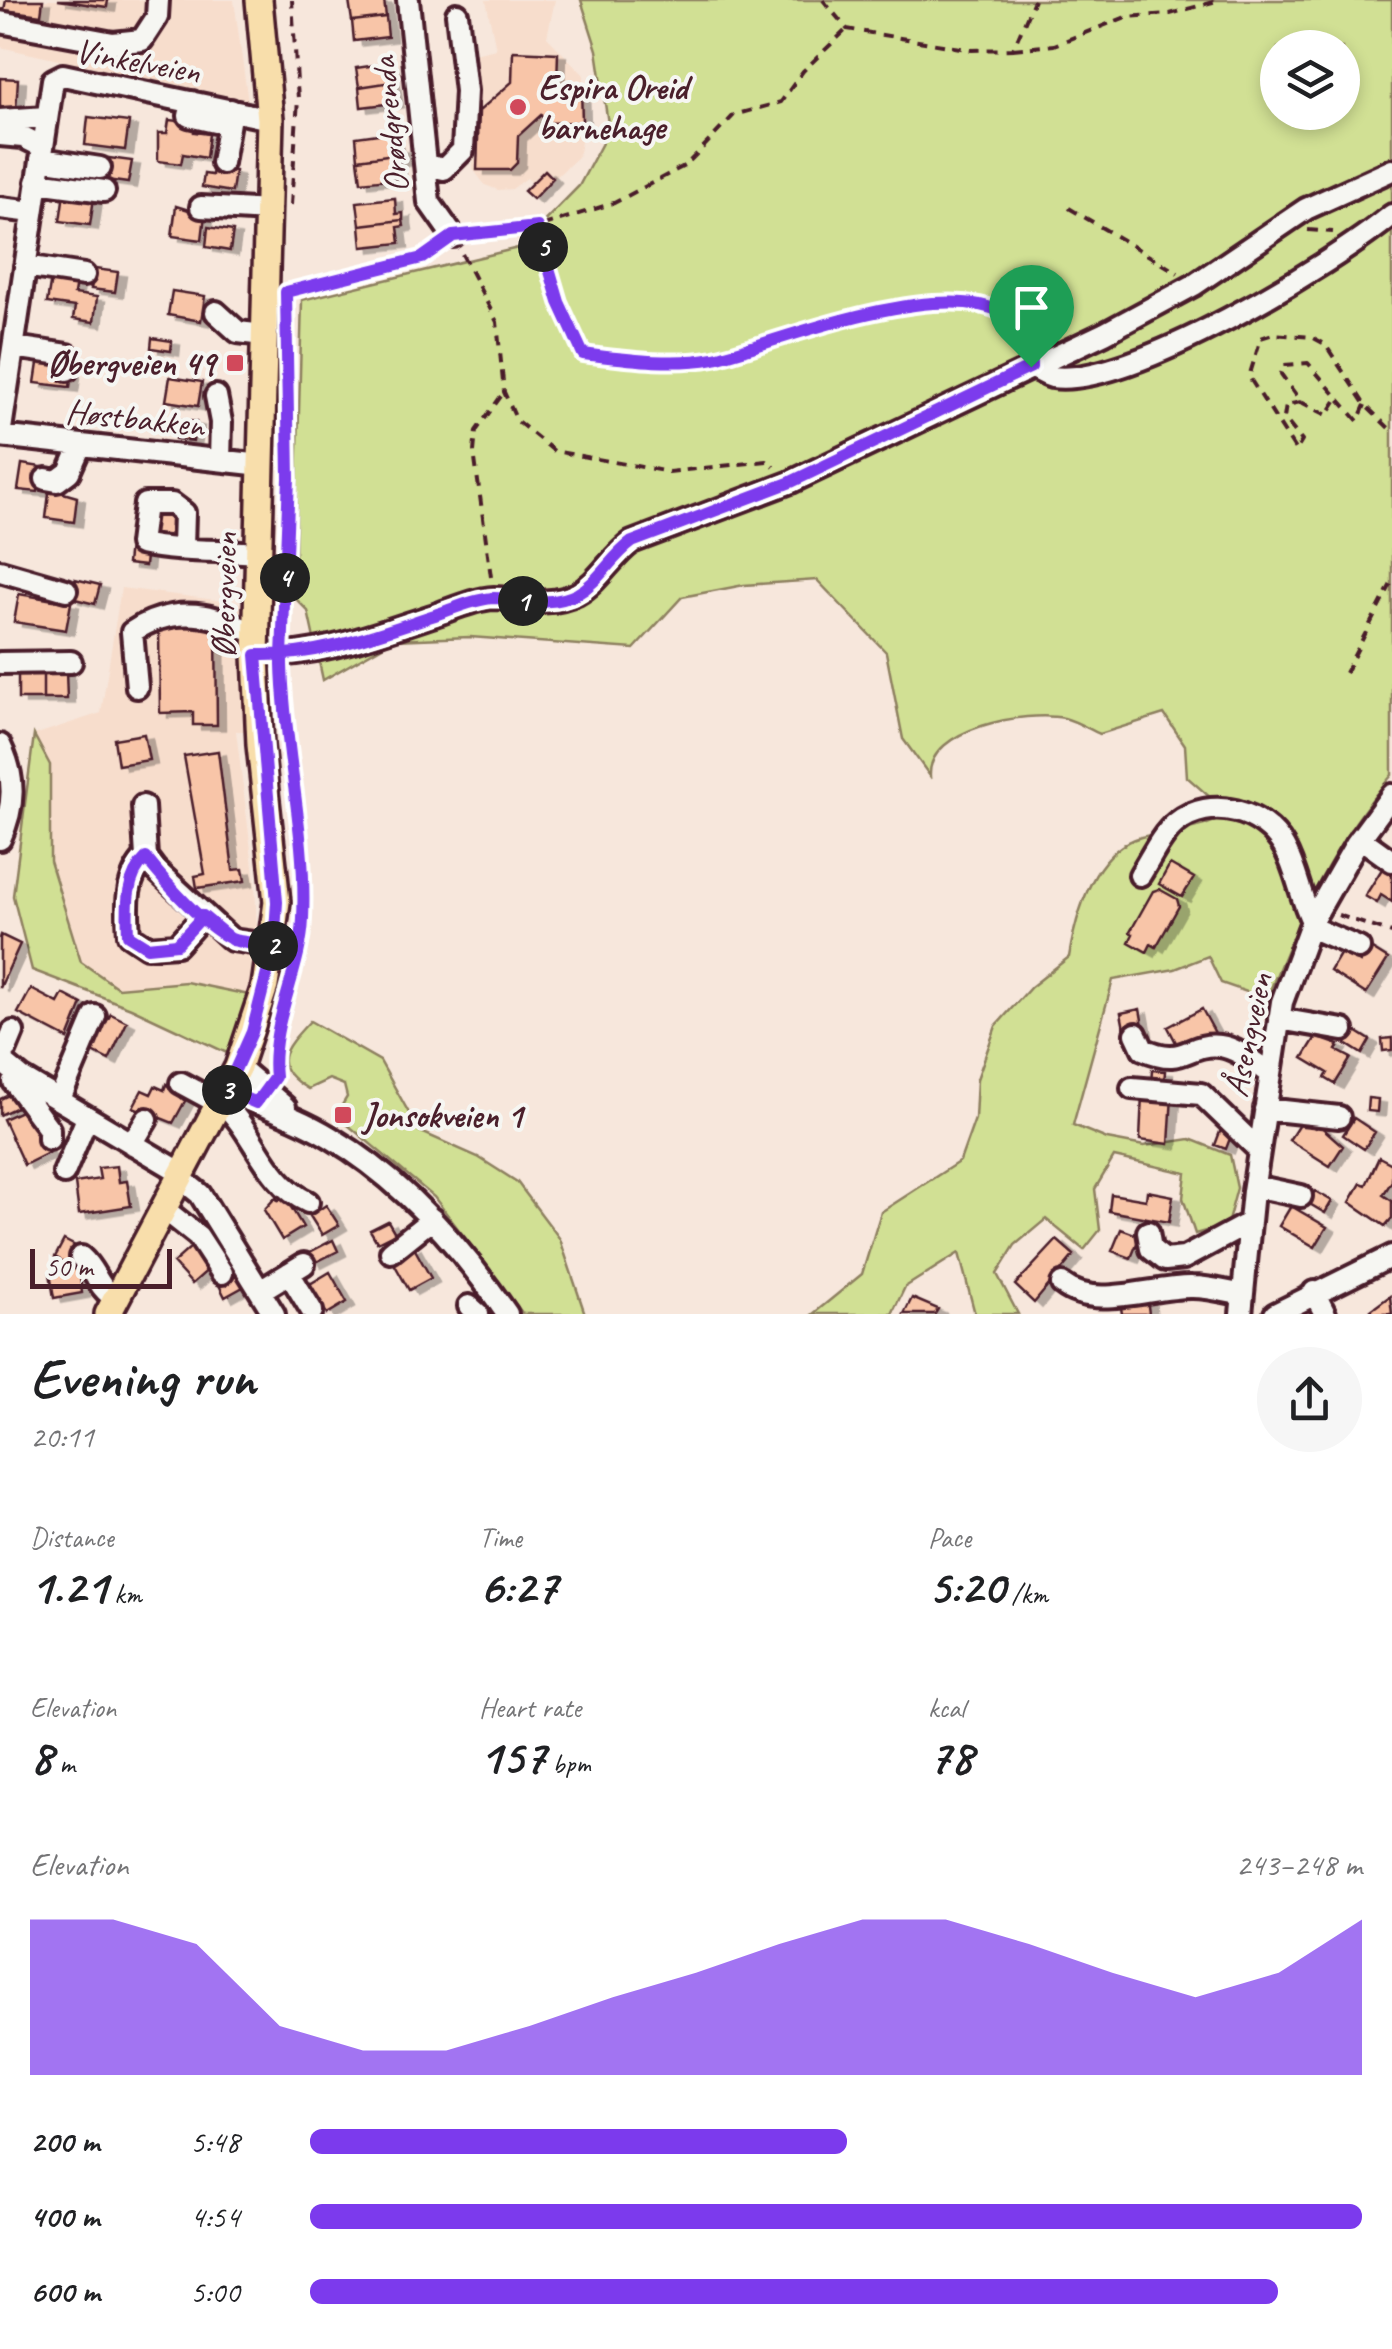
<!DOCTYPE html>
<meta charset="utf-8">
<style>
body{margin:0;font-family:Caveat,sans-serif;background:#f6f6f6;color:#202124;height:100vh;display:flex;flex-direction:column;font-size:38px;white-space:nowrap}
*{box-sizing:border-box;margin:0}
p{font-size:32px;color:#757577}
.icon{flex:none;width:55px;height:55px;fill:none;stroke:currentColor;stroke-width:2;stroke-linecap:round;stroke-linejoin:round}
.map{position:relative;height:1314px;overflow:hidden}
.details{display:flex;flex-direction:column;background:#fff;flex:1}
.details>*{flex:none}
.controls{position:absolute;left:1260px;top:30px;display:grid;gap:20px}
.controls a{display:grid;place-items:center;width:100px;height:100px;border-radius:50%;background:#fff;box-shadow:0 5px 15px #0003;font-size:50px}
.scale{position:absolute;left:30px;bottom:25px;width:142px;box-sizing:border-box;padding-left:10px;border:5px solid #4a1f2b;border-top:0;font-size:28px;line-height:35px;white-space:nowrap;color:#4a1f2b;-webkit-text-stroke:8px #f6f6f2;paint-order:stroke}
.pin{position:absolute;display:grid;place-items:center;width:85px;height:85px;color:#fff;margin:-102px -42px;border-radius:50% 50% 50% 0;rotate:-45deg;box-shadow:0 0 10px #0007}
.pin .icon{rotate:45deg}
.km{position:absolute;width:50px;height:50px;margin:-25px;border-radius:50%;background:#222;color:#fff;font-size:28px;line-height:50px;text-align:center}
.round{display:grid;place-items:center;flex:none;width:105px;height:105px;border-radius:52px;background:#f6f6f6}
.headline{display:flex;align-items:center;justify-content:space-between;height:170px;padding:0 30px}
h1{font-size:55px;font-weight:700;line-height:75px}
.figures{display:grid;grid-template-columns:repeat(3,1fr);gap:15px;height:170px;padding:10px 30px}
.figures div{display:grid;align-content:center}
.figures b{font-size:50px;font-weight:700}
.figures small{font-size:28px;font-weight:400}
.figures p{font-size:28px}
.chart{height:280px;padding:20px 30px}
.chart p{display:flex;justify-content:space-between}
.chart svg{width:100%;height:180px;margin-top:10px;fill:#7c3aed;opacity:.7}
ul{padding:0 30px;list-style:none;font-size:32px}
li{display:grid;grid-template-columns:160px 120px 1fr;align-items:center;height:75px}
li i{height:25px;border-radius:12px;background:#7c3aed}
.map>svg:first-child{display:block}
.built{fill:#f7ddcc}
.green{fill:#d1e094;stroke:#8e8060;stroke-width:2.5;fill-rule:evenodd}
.building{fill:#f8c5a8;stroke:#4a1f2b;stroke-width:2.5;filter:url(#shadow)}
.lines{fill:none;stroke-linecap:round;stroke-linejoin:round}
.minor-casing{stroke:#4a1f2b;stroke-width:28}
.major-casing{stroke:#4a1f2b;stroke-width:32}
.path{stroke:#4a1f2b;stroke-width:4;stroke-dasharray:10 8;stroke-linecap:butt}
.minor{stroke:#f6f6f2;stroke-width:20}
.major{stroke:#f8deab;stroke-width:25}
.route-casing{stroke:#fff;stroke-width:20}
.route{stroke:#7c3aed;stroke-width:12}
.poi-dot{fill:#d1495b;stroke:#f6f6f2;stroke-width:4}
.labels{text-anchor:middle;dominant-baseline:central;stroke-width:8;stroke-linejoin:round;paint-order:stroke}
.street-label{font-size:35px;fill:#4a1f2b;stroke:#f6f6f2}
.poi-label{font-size:35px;font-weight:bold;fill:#4a1f2b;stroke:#f6f6f2;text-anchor:start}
</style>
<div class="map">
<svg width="1392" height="1314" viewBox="0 0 1392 1314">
<defs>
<filter id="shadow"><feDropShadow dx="8" dy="4.5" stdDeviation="0" flood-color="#0004"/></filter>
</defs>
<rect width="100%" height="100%" fill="#f7e7dc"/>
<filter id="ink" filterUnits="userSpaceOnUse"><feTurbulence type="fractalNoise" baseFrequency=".01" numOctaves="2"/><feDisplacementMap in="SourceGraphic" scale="20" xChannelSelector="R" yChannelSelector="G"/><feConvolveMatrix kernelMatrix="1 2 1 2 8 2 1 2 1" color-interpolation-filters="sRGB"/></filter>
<g filter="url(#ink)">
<path class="built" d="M 0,0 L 234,0 L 248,102 L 0,47 Z
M 486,0 L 555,0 L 547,37 L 584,75 L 585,122 L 578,157 L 532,199 L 525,191 L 533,184 L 527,178 L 512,189 L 498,190 L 485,185 L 473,169 L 474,54 L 496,49 Z
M 121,588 L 247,604 L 250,731 L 236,731 L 255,882 L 257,936 L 249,995 L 186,982 L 118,989 L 81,962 L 50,861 L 50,765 L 34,735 L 101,713 Z"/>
<path class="green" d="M 581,0 L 1392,0 L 1392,775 C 1335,840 1298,918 1267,999 L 1221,983 L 1208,956 L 1175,969 L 1113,980 L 1073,1125 L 1107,1139 L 1144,1146 L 1190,1139 L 1230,1155 L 1237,1188 L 1227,1225 L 1195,1234 L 1183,1198 L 1186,1173 L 1114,1157 L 1095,1189 L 1100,1230 L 1084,1250 L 1046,1219 L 1015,1245 L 997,1274 L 1018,1314 L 975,1314 L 959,1253 L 905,1287 L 892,1314 L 813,1314 L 862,1274 L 881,1212 L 960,1161 L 975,1119 L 977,1079 L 996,1026 L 1031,987 L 1069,957 C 1076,915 1092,851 1141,837 C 1168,830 1191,832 1217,820 L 1220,806 L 1187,777 L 1185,745 L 1164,714 L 1100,734 C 1089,729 1076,721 1064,718 C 1026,710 927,728 930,776 L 903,739 L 886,652 L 817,580 L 744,585 L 682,597 L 634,649 L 470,637 L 393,640 L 323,680 L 308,611 L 294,597 L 302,300 L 518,248 L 579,186 L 609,130 L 597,50 ZM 1278,48 L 1342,48 L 1342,112 L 1278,112 Z
M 34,735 L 50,765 L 50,861 L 81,962 L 118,988 L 186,982 L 249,995 L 227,1053 L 131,1008 L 32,970 L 13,896 Z
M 310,1021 L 380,1061 L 419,1131 L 478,1157 L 517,1182 L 560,1239 L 585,1314 L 523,1314 L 434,1197 L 336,1115 L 347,1097 L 344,1085 L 329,1079 L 308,1089 C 268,1065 284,1049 310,1021 Z"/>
<path class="building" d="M 6,0 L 43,0 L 41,15 L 4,10 Z
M 58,0 L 108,0 L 107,7 Z
M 384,0 L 386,17 L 352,21 L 349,1 Z
M 386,17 L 388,37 L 354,41 L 352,21 Z
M 513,51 L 558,53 L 557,83 L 581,88 L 582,122 L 548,123 L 541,115 L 518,136 L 517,163 L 510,170 L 477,170 L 479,111 L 512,82 Z
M 390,63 L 392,82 L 359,87 L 356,68 Z
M 0,78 L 18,79 L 16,110 L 0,109 Z
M 392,82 L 395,103 L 361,107 L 359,87 Z
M 88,117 L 129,122 L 125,150 L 85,145 Z
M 169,120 L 195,123 L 194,132 L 209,134 L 206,158 L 183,154 L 181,164 L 158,161 L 158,133 L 167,133 Z
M 393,132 L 395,148 L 401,148 L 402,153 L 358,159 L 356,137 Z
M 402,153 L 403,161 L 397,162 L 399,178 L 361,182 L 358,159 Z
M 109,158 L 132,161 L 128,183 L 106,180 Z
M 213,168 L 235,171 L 232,192 L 202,187 L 204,174 L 212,175 Z
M 545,170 L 553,178 L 533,199 L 524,191 Z
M 64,193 L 94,198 L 90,225 L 60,221 Z
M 395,198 L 396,214 L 403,213 L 403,220 L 360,225 L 357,202 Z
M 176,206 L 205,215 L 202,240 L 172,236 Z
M 403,220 L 404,226 L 398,227 L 400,243 L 362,247 L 360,225 Z
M 208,227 L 233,231 L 230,251 L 206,247 Z
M 95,269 L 118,272 L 115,292 L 91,289 Z
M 51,278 L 76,282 L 74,294 L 97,297 L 94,322 L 73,319 L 75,307 L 47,303 Z
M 172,291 L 205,296 L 201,321 L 168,315 Z
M 152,338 L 172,341 L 171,351 L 151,348 Z
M 39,357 L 64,361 L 72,373 L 70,387 L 35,383 Z
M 170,377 L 202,382 L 198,406 L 166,401 Z
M 178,419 L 196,422 L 193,441 L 175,439 Z
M 22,464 L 41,467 L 38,492 L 18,490 Z
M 53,490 L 77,497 L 74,522 L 46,518 L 49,493 Z
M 152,506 L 178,509 L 174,541 L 148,537 Z
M 129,545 L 147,547 L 145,566 L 127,564 Z
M 75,579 L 100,585 L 95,604 L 71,598 Z
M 19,594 L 71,603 L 66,630 L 14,622 Z
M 159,627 L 216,627 L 217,725 L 193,725 L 193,712 L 160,713 Z
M 18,671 L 43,671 L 43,699 L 18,699 Z
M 43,671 L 66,671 L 67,699 L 43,699 Z
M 144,734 L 149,760 L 118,765 L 114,739 Z
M 218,751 L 233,870 L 243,869 L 245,881 L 197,888 L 195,876 L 205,874 L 184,756 Z
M 1170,864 L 1194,878 L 1182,897 L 1159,884 Z
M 1382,869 L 1392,875 L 1392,902 L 1381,895 L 1377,903 L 1365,896 Z
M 1159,889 L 1177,899 L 1179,906 L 1156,947 L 1151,944 L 1147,952 L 1129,942 L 1133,934 L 1130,932 L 1153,891 Z
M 1,935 L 20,944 L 0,988 L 0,938 Z
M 1369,947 L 1388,959 L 1366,994 L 1330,971 L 1342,951 L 1360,962 Z
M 31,989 L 58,1003 L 63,994 L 82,1004 L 68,1039 L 18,1013 Z
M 1140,1009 L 1144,1031 L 1125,1034 L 1121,1013 Z
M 1202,1009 L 1215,1033 L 1181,1052 L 1168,1027 Z
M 111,1014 L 127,1022 L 109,1060 L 89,1050 Z
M 1354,1030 L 1370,1040 L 1362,1054 L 1346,1044 Z
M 1316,1037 L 1339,1045 L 1336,1050 L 1351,1058 L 1335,1084 L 1325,1078 L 1328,1073 L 1303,1058 Z
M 1392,1038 L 1392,1050 L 1383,1051 L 1382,1039 Z
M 1152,1070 L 1165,1071 L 1164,1084 L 1151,1084 Z
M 166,1084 L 185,1101 L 173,1123 L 133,1107 L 142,1090 L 151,1094 L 155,1086 L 164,1090 Z
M 11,1094 L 17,1107 L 0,1115 L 0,1099 Z
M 1142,1094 L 1172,1096 L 1169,1144 L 1140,1140 Z
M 1368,1098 L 1378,1099 L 1377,1112 L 1367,1111 Z
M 27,1108 L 45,1135 L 40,1137 L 48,1153 L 24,1165 L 3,1119 Z
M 1354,1118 L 1375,1132 L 1364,1149 L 1343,1135 Z
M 1302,1120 L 1315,1128 L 1317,1123 L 1343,1146 L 1330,1166 L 1289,1140 Z
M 1221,1129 L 1232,1133 L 1226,1149 L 1215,1145 Z
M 1379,1157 L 1392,1164 L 1392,1181 L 1383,1195 L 1392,1201 L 1392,1218 L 1385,1226 L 1350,1202 L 1361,1183 L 1366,1185 Z
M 117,1166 L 119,1182 L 127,1181 L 131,1206 L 79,1214 L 75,1183 L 100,1179 L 98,1168 Z
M 1147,1191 L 1173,1196 L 1169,1222 L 1109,1211 L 1111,1194 L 1146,1200 Z
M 1315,1191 L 1332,1201 L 1325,1213 L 1308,1203 Z
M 276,1197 L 278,1201 L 285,1197 L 303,1227 L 282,1240 L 264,1210 Z
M 326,1205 L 339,1225 L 322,1235 L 310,1216 Z
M 1291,1206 L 1327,1227 L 1315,1247 L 1279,1226 Z
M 388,1221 L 395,1233 L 377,1242 L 370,1230 Z
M 1121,1229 L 1140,1236 L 1131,1258 L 1112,1251 Z
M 64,1240 L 81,1249 L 71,1266 L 55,1257 Z
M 333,1240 L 338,1251 L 314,1263 L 308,1253 Z
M 1057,1240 L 1074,1255 L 1034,1303 L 1015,1285 Z
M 192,1246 L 211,1267 L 192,1284 L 173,1263 Z
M 413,1246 L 431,1278 L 409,1290 L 391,1258 Z
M 62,1267 L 63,1271 L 79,1268 L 82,1293 L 54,1298 L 50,1273 Z
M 330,1272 L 347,1302 L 327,1314 L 310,1284 Z
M 236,1273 L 243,1287 L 225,1297 L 218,1283 Z
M 1390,1296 L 1392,1314 L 1374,1314 L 1371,1310 Z
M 1147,1297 L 1149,1314 L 1122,1314 L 1120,1301 Z
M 912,1298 L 938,1309 L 935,1314 L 904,1314 Z"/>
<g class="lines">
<defs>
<path id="minor" d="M 408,0 L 429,202 L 453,236
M 0,22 L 113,43 L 142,40 L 157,17 L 158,0
M 192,102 L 189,116 L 215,122
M 0,120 L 47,117
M 0,135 L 23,137 L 43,147
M 41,159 L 100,168
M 222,163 L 231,110
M 426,165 L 444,169 L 463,150 L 466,91 L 457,14
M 37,182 L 104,191
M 201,207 L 269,211
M 0,208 L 33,212
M 25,266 L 84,275
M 216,312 L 238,332 L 264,335
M 14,347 L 68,355 L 67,370
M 1031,367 C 1038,370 1045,375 1052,377 C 1129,388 1331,265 1392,215
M 216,396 L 221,422 L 220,460
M 262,465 L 0,436 L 53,80 L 63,75 L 270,119
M 46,479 L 57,481 L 69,472 L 81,445
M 183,547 L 184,513 L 172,504 L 145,504 L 140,544 C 178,552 219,550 259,553
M 0,571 L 66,590
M 256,655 C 319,657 376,634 435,615 C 453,609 474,599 494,598 C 522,598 549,608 577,594 C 599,582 611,557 632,542 L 791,482 L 1105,333 L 1194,285 L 1306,209 L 1392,170
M 0,663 L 71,662
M 137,687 L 132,632 C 157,615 187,610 218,619 C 233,623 240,630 257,631
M 0,745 C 16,778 15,806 0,839
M 143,806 L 146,857 L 155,869 L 232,940 L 274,946
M 1360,838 L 1392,861
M 146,857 C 125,878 127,907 129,935 L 147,947 L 177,945 L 203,916
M 1140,875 C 1151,858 1161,835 1176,823 C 1211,795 1264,811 1284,847 C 1297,870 1300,897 1312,921
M 1310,927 L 1359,948
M 1279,1019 L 1343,1030
M 1136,1034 L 1143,1049 C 1186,1068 1186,1042 1220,1046 C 1237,1048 1256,1064 1270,1073
M 0,1060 L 22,1078 L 182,1173
M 1,1061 L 13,1032
M 238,1067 L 285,1107
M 14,1082 L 49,1129 L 49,1139
M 181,1083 L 218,1103
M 1132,1088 L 1201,1094 L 1259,1150
M 225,1090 C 260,1105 297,1117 330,1137 C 403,1180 460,1245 507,1314
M 60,1099 L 95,1016
M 220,1101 C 255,1130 264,1182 308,1202
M 1265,1109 L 1339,1117
M 132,1144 L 147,1119
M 64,1173 L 87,1118
M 180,1178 L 200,1194 L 274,1314
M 1254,1186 L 1301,1196
M 164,1209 L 198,1236 L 222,1273
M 1148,1232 L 1151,1249 L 1165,1260 L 1184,1258 L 1249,1223
M 391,1252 L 432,1219
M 81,1257 C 97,1271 96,1287 116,1299
M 289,1273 L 312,1311
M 1062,1284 C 1096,1311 1151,1286 1192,1287 C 1208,1287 1224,1291 1239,1294
M 260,1291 L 304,1264
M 1314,1292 L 1325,1314
M 469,1306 L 478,1314
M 1241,1314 L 1253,1191 L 1282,1002 L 1312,921 L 1356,844 L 1392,795
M 1275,1314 L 1392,1256"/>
<path id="major" d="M 108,1314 L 238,1067 L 265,986 L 277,902 L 260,745 L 256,655 L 270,119 L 259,0"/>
</defs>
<use href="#minor" class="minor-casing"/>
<use href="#major" class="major-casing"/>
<path class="path" d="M 823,0 L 847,29 L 972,50 L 1013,49 L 1034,0
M 1013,49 L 1054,45 L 1126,17 L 1170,14 L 1220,0
M 291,205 L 298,99 L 292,0
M 1069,208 L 1178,273
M 537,227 L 559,302 L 583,354 C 625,359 671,366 713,358 C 787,344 939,270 1010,316 C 1019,322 1026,338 1031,348
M 1308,230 L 1333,232
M 471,234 L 537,227 L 614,203 L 686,165 L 734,115 L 781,102 L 803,71 L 847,29
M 462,254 L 497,322 L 504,392 L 517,421 L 554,451 L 669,472 L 767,461 L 774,467
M 287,292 L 422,258 L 439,246
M 1336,401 L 1327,415 L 1301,402 L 1281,374 L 1284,365 L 1308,363 L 1358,421 L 1365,405
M 1301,402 L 1286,405 L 1284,418 L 1302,441 L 1296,451 L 1249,377 L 1261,338 L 1273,334 L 1312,337 L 1325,344 L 1365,405 L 1392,431
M 491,577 L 474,452 L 476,431 L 504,392
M 283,635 L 289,478 L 288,360
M 1345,673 L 1392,582
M 1338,915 L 1392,933
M 275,1075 C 269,1023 301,971 303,918 C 306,837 284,756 282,674"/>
<use href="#minor" class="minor"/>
<use href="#major" class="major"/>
</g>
</g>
<g class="lines" filter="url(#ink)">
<defs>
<path id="route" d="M 1031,367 L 791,482 L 632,542 C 611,557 599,582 577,594 C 549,608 522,598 494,598 C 474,599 453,609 435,615 C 376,634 319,657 256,655 L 277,902 L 274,946 L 232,940 L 203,916 L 177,944 L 147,947 L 128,935 C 127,907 125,878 146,858 C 164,881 207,930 234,940 C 245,944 261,944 274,946 L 252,1032 L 226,1090 L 256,1103 L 275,1077 C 269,1024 301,972 303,919 C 307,834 284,749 282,664 L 282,656 L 289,478 L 286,292 L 422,258 L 453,236 L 537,227 L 559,302 L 583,354 C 625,359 672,366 714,358 C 777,344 1033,235 1031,367"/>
</defs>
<use href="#route" class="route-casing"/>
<use href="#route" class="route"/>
</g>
<g class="poi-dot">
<circle cx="518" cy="107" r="10"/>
<rect x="225" y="353" width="20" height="20" rx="5"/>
<rect x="333" y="1105" width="20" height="20" rx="5"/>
</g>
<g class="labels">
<g class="street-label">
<text transform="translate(138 61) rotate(10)">Vinkelveien</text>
<text transform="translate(390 125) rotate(-96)">Orødgrenda</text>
<text transform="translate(135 418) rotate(6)">Høstbakken</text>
<text transform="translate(224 595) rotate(-89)">Øbergveien</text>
<text transform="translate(1248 1035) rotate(-78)">Åsengveien</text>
</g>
<g class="poi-label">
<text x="538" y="87">Espira Oreid<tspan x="538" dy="40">barnehage</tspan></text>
<text x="215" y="363" text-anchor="end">Øbergveien 49</text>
<text x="363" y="1115">Jonsokveien 1</text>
</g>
</g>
</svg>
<div class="controls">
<a><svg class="icon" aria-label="layers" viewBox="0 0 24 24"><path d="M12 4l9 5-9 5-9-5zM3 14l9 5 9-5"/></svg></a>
</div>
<div class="scale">50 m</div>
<div class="pin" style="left:1031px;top:367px;background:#1e9e55"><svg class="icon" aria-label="arrive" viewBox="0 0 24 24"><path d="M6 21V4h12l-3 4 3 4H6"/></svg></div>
<b class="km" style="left:523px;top:601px">1</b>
<b class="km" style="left:273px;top:946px">2</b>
<b class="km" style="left:227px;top:1090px">3</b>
<b class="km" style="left:285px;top:578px">4</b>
<b class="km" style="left:543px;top:247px">5</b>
</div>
<section class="details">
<div class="headline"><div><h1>Evening run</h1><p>20:11</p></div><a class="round"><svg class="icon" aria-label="share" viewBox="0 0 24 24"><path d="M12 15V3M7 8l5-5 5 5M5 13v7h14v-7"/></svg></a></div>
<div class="figures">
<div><p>Distance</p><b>1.21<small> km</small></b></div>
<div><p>Time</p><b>6:27</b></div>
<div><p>Pace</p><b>5:20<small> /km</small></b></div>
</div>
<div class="figures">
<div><p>Elevation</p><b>8<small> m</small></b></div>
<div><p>Heart rate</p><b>157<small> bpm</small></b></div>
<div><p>kcal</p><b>78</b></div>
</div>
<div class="chart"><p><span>Elevation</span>243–248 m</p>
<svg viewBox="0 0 160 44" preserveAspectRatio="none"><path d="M0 44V6L10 6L20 12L30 32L40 38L50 38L60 32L70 25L80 19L90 12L100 6L110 6L120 12L130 19L140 25L150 19L160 6V44z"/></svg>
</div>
<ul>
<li><b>200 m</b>5:48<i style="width:51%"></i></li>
<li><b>400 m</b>4:54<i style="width:100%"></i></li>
<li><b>600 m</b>5:00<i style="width:92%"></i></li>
</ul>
</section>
